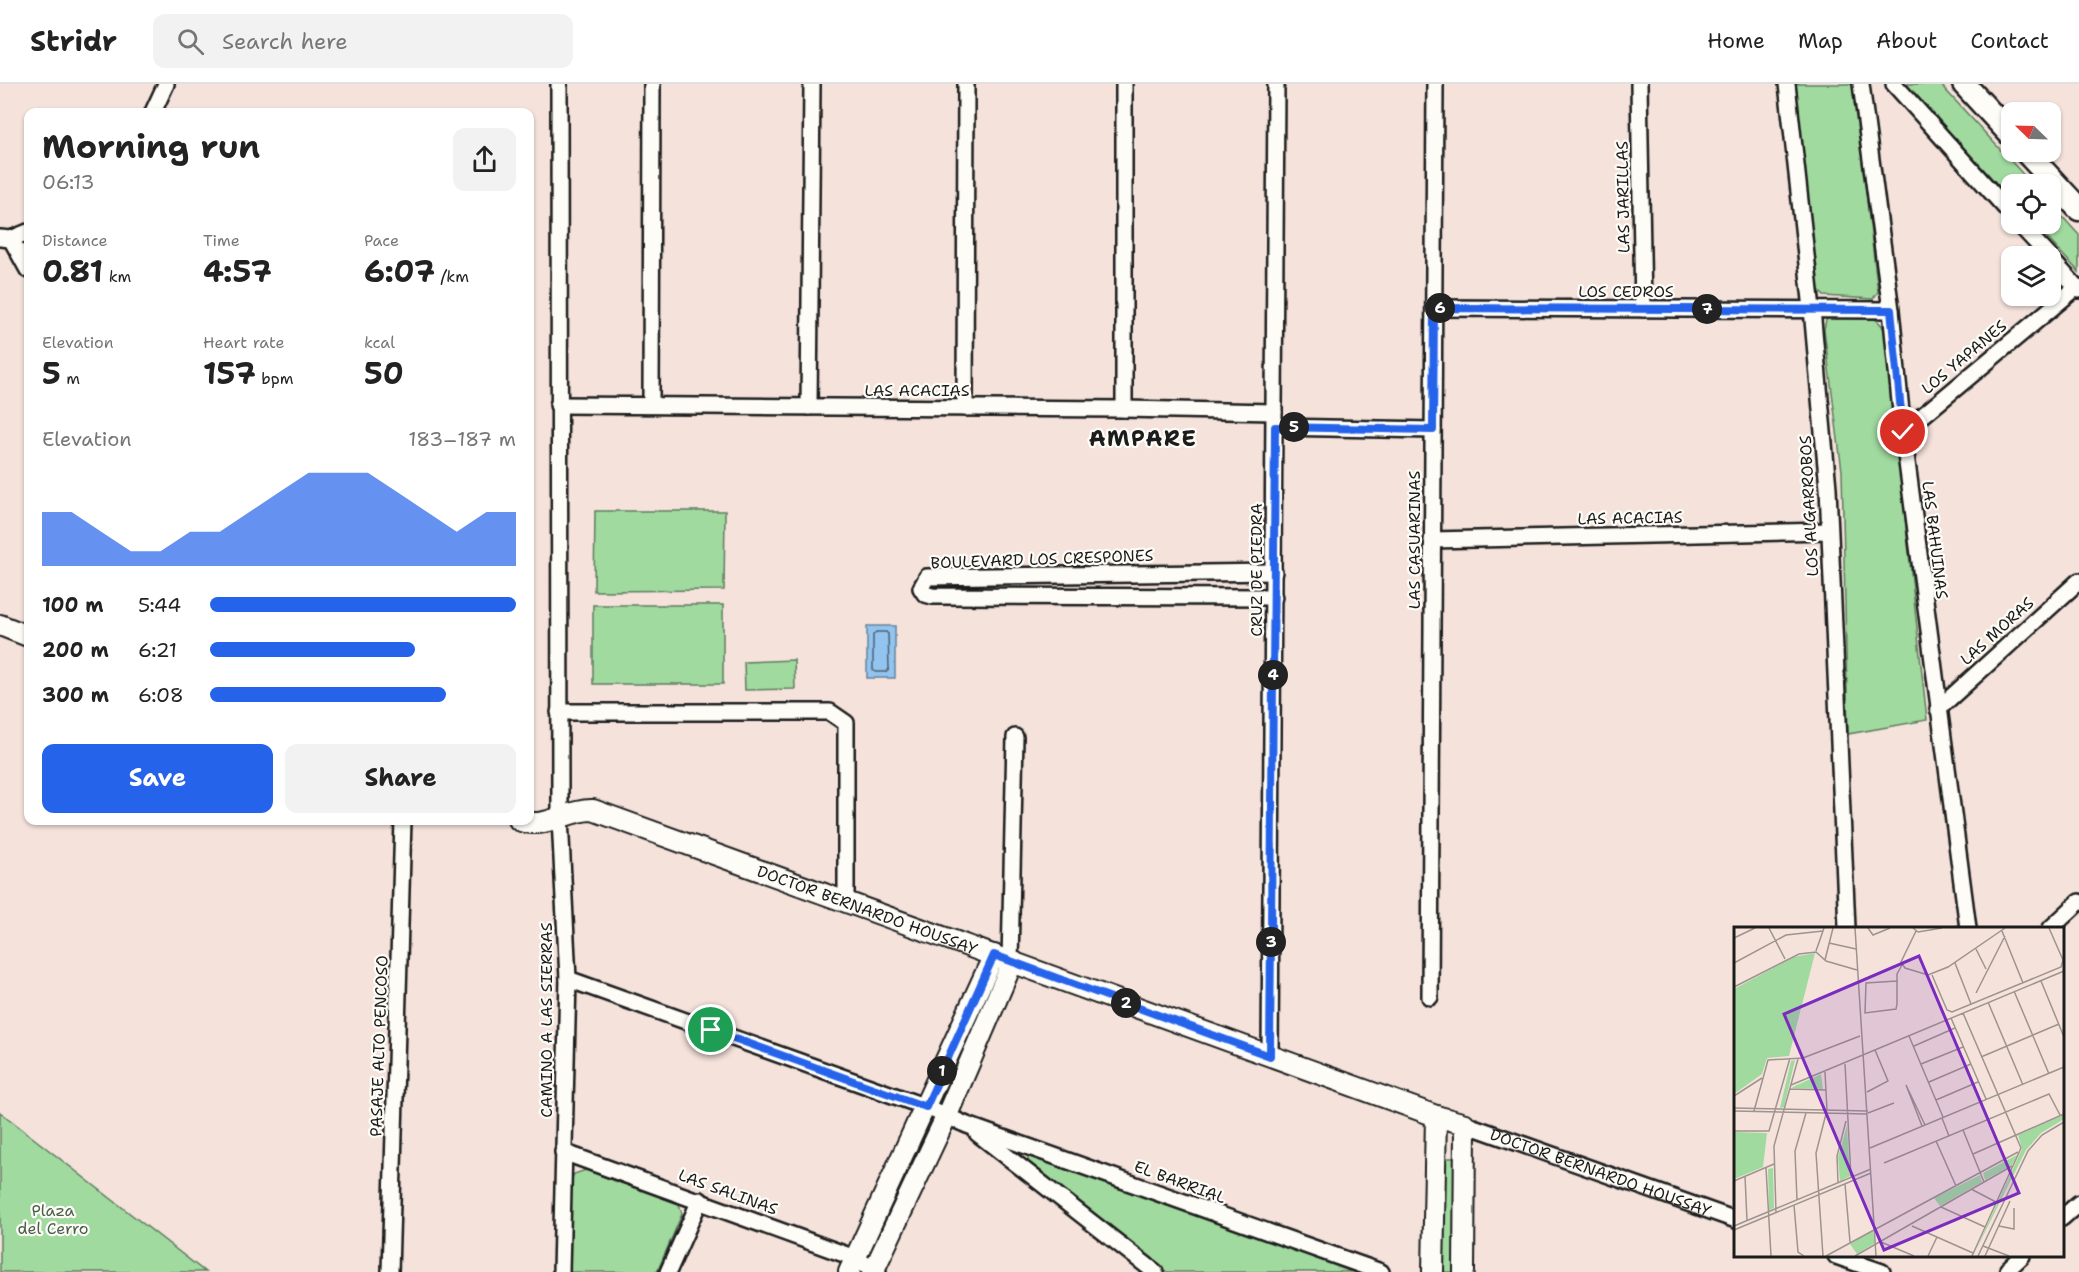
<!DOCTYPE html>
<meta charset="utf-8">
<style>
body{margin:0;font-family:"Shantell Sans",sans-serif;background:#f2f2f2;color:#222;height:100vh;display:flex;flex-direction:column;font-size:22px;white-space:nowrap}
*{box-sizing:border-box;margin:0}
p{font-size:20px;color:#767676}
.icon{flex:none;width:33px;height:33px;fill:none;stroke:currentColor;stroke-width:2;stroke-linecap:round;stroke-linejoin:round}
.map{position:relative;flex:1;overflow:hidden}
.side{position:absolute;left:24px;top:24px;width:510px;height:717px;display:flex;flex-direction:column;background:#fff;border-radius:12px;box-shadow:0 2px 4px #0004}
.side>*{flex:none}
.needle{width:39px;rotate:293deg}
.buttons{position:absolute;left:2001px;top:18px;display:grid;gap:12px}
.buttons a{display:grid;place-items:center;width:60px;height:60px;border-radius:12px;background:#fff;box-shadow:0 2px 4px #0004;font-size:30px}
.pin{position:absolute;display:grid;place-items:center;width:51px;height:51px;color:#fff;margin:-26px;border:3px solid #fff;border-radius:50%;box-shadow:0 2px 6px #0007}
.km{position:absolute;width:30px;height:30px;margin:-15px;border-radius:50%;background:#222;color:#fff;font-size:16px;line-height:30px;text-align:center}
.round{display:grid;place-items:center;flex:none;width:63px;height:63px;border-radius:12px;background:#f2f2f2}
.summary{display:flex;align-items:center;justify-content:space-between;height:102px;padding:0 18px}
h1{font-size:33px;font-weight:700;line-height:45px}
.metrics{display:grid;grid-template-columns:repeat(3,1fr);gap:9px;height:102px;padding:6px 18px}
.metrics div{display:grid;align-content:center}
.metrics b{font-size:30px;font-weight:700}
.metrics small{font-size:16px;font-weight:400}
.metrics p{font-size:16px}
.chart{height:168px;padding:12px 18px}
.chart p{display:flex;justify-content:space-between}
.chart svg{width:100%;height:108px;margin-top:6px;fill:#2563eb;opacity:.7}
.button{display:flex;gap:12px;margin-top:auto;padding:12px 18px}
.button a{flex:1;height:69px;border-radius:12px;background:#2563eb;color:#fff;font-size:24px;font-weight:700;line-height:69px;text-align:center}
.button a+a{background:#f2f2f2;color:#222}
ul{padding:0 18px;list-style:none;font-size:20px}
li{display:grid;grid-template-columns:96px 72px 1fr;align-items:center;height:45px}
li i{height:15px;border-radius:8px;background:#2563eb}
header{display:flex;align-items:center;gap:36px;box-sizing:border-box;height:84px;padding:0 30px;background:#fff;border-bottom:2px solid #e0e0e0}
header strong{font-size:28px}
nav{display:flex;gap:33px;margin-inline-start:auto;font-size:21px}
.search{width:420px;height:54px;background:#f2f2f2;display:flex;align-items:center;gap:15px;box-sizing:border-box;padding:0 21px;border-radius:12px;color:#767676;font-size:22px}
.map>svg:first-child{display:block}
.green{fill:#a0da9f;stroke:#5e7b5e;stroke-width:1.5}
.water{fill:#92c4ef;stroke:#63819b;stroke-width:1.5}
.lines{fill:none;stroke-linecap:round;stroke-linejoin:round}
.shore{stroke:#4b5f70;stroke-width:1.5}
.minor-casing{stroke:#1c1c1c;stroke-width:20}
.tertiary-casing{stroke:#1c1c1c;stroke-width:24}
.secondary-casing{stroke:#1c1c1c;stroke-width:27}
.minor{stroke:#fdfcf7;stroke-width:15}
.tertiary{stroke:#fdfcf7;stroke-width:20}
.secondary{stroke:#fdfcf7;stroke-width:22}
.route-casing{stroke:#fff;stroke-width:12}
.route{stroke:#2563eb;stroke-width:8}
.labels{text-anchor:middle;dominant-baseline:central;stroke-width:4.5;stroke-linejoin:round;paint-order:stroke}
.street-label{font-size:16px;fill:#1c1c1c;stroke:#fdfcf7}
.park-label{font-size:16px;fill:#4a5e4a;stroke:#fdfcf7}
.district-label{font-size:22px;font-weight:bold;letter-spacing:1.5px;fill:#1c1c1c;stroke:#fdfcf7}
.inset-road{fill:none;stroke:#9e938f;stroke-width:1.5}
.view{fill:#7b2cbf;fill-opacity:0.15;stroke:#7b2cbf;stroke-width:3}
.inset-edge{fill:none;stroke:#1c1c1c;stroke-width:3}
</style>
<header>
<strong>Stridr</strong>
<div class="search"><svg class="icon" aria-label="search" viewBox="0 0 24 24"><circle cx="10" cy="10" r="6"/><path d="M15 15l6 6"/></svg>Search here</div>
<nav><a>Home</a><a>Map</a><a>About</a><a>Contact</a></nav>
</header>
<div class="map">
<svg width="2079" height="1188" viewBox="0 0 2079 1188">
<rect width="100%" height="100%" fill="#f4e2db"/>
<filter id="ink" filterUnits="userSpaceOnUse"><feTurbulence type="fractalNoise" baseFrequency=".0167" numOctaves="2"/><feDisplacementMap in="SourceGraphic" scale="12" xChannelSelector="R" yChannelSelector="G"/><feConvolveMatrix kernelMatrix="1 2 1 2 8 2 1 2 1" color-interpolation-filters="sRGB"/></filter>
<g filter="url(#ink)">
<path class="green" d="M 1791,0 L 1853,0 L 1878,208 L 1873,215 L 1824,212 L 1816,204 Z
M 1905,0 L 1940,0 L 2032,100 L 2012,100 L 2011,115 Z
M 2051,120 L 2079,151 L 2079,188 L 2034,140 L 2050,140 Z
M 1863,232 C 1875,234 1881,237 1885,248 L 1927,636 L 1848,650 L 1842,387 L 1824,245 L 1826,236 L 1831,233 Z
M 595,427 L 725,427 L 724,506 L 594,507 Z
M 593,521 L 723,521 L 723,600 L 593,600 Z
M 794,576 L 795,605 L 745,606 L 744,578 Z
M 991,897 L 997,899 L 951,1001 L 945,999 Z
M 0,1028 L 205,1188 L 0,1188 Z
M 921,1052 L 927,1054 L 878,1159 L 873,1156 Z
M 1033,1069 L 1352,1188 L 1167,1188 L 1028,1079 L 1028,1072 Z
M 1444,1074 L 1456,1074 L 1456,1188 L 1444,1188 Z
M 586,1086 L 679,1120 L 682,1130 L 657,1188 L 569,1188 L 568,1102 L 574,1090 Z"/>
<path class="water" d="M 867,542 L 895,542 L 895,594 L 867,594 Z"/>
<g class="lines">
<path class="shore" d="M 876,548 L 886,548 L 888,550 L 889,585 L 887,588 L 876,588 L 873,586 L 873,551 Z"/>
<defs>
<g id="minor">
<path d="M 559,0 L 560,734 L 568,895 L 561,1188"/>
<path d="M 1639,0 L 1643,225"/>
<path d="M 1787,0 L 1812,225 L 1828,404 L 1847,844"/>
<path d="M 1861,0 L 1891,226 L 1903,348 L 1968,844"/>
<path d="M 1894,0 L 2012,131"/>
<path d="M 153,28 L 166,0"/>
<path d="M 2019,140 L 2049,172"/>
<path d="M 0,154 L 11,155 L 28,148"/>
<path d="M 11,155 L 28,186"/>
<path d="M 2050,174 L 2079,206"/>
<path d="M 1434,224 L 1891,226"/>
<path d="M 558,321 L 1124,325 L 1274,328"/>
<path d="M 651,321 L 652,0"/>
<path d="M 809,323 L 812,0"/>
<path d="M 965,324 L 966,0"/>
<path d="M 1124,325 L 1124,0"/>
<path d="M 1275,343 L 1433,346"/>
<path d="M 1903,348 L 2077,203"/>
<path d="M 1432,456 L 1829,447"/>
<path d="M 1274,513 L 932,512 L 925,510 L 921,504 L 927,493 L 1274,488"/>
<path d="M 1938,625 L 2079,497"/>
<path d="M 559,628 L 830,628 L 846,639 L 846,818"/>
<path d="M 2051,844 L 2079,818"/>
<path d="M 1010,877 L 1015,653"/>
<path d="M 568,895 L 926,1023 L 967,1041 L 1381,1188"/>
<path d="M 1430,913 L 1435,0"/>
<path d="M 1270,972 L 1276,0"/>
<path id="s1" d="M 1465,1040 L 1736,1136"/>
<path d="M 977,1049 L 1155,1188"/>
<path d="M 563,1068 L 855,1174 L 878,1188"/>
<path d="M 2062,1134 L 2079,1119"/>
<path d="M 1836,1172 L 1882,1188"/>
<path d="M 2008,1185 L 2022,1172"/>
<path d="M 390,1188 L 403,736"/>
<path d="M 668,1188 L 700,1116"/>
</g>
<g id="tertiary">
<path d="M 0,541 L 28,552"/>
<path id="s2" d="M 519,736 C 544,747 568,725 593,726 L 1436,1032 L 1465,1040 L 1464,1188"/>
<path d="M 849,1188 L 994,871"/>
<path d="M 873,1188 L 947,1031 L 1013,877"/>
<path d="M 1433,1188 L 1436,1032"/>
</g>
<path id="secondary" d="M 1964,0 L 2012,52
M 2026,68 L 2079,125"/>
</defs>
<use href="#minor" class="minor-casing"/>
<use href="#tertiary" class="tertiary-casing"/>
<use href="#secondary" class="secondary-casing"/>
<use href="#minor" class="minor"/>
<use href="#tertiary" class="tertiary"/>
<use href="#secondary" class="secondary"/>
</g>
</g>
<g class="lines" filter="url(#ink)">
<defs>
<path id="route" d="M 711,946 L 926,1023 L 994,871 L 1270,972 L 1275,343 L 1433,346 L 1434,224 L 1891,226 L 1903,348"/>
</defs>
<use href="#route" class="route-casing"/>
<use href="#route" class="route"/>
</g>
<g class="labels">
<g class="street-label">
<text transform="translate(1623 113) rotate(-91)">LAS JARILLAS</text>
<text x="1626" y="207">LOS CEDROS</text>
<text transform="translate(1964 273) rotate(-40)">LOS YAPANES</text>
<text x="917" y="306">LAS ACACIAS</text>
<text transform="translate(1809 422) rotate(-93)">LOS ALGARROBOS</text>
<text transform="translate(1630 434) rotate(-1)">LAS ACACIAS</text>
<text transform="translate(1414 456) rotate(-90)">LAS CASUARINAS</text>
<text transform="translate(1935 456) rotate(83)">LAS BAHUINAS</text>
<text transform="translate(1042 475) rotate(-2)">BOULEVARD LOS CRESPONES</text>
<text transform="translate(1256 486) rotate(-90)">CRUZ DE PIEDRA</text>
<text transform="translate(1997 547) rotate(-42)">LAS MORAS</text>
<text stroke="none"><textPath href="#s2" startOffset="368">DOCTOR BERNARDO HOUSSAY</textPath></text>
<text transform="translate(546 936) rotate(-90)">CAMINO A LAS SIERRAS</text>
<text transform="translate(379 962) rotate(-88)">PASAJE ALTO PENCOSO</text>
<text stroke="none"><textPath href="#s1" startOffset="144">DOCTOR BERNARDO HOUSSAY</textPath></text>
<text transform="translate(1180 1098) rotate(20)">EL BARRIAL</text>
<text transform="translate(728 1108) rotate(20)">LAS SALINAS</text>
</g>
<g class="park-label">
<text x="53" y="1126">Plaza<tspan x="53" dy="18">del Cerro</tspan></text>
</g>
<g class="district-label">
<text x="1143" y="354">AMPARE</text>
</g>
</g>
<g transform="translate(1734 843)">
<rect width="330" height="330" fill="#f4e2db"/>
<path d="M 81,26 L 55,129 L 33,131 L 28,147 L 0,167 L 0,62 L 60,30 ZM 61,133 L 50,180 L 46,181 L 57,134 ZM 87,147 L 89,162 L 58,161 L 59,160 ZM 330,188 L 330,192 L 307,206 L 292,223 L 239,329 L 288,222 L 284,208 ZM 113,198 L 116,249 L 106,254 L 104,230 ZM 0,205 L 33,206 L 29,240 L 0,252 ZM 283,228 L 278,238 L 251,253 L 249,246 ZM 39,241 L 40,281 L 35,283 L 34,242 ZM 246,248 L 248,255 L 206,279 L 200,271 ZM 139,303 L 141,316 L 123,327 L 116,317 Z" fill="#a0da9f"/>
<path class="inset-road" d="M 35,1 L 51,32M 121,1 L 142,329M 134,1 L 139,8 L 156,1M 179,1 L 184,5 L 208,1M 182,4 L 167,35 L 171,41 L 194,48 L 214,40 L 271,1M 268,4 L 289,56M 0,11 L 21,1M 95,16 L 122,22M 242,22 L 252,42M 82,24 L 90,1M 91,33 L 99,1M 0,36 L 52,8 L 89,4M 221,36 L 237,77M 198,48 L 213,83 L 218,85 L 327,40 L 329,33 L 315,1M 163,54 L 132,56 L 131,86 L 162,82 L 163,77 L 163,47 L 168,38M 307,54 L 330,110M 0,60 L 65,27 L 82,25 L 92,34 L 123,43M 280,64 L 315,147M 242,66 L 271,9M 254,75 L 289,158M 229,86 L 287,221 L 238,329M 217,91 L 252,172M 175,109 L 209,190M 180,119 L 221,101M 247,130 L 325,97M 111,137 L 117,250M 187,137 L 229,120M 195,155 L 237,137M 57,158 L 330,44M 56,162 L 92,163M 133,165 L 154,154 L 141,123M 0,169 L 28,151M 202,173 L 244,155M 0,181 L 134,184M 0,184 L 133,187M 20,184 L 34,133 L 69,131 L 126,109M 134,186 L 160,176M 208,191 L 215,209M 188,199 L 172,158 L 191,198M 229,203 L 250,255M 0,204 L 35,204 L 56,131M 202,214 L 222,259M 136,221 L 330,140M 239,227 L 330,187M 150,236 L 315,167 L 326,188M 32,241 L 37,329M 11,249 L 13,294M 0,254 L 40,237M 104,255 L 103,229 L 112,194M 111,257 L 116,315M 237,262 L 262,275M 63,273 L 61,224 L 72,186M 60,278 L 64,325 L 70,329M 207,280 L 251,300M 42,286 L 40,219 L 64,132M 0,299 L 137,242M 178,299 L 239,326M 265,299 L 280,302 L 280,281M 0,303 L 137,246M 147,315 L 180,329M 249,319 L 275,329M 89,329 L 82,226 L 93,183 L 91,145M 92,329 L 284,225M 121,329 L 278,239M 194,329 L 203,310M 244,329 L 294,224 L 308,208 L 330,195M 251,329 L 276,274"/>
<path class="view" d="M 185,29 L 285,266 L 150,323 L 50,87 Z"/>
<rect width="330" height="330" class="inset-edge"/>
</g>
</svg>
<div class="buttons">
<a><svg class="needle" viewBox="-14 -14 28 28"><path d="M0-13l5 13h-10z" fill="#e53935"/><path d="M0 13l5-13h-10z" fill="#767676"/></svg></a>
<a><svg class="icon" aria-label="locate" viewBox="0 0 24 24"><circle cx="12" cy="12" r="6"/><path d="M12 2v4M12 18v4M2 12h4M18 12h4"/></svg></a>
<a><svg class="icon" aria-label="layers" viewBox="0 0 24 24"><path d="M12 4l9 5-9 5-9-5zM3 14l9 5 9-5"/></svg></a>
</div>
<div class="pin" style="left:711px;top:946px;background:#1e9e55"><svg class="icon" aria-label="arrive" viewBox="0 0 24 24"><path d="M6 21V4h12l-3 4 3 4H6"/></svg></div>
<div class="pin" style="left:1903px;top:348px;background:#d93025"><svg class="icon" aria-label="check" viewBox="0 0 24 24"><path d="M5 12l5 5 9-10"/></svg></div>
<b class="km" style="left:942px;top:987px">1</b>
<b class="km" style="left:1126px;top:919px">2</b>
<b class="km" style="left:1271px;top:858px">3</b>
<b class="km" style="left:1273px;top:591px">4</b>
<b class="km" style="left:1294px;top:343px">5</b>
<b class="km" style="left:1440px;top:224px">6</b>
<b class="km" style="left:1707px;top:225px">7</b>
<section class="side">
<div class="summary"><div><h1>Morning run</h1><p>06:13</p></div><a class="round"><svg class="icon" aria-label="share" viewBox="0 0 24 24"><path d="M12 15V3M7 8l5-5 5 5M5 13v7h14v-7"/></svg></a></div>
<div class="metrics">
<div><p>Distance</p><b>0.81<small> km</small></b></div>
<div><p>Time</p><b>4:57</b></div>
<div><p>Pace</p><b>6:07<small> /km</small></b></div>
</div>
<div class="metrics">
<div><p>Elevation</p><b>5<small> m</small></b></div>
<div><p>Heart rate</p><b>157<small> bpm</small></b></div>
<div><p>kcal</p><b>50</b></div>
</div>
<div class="chart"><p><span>Elevation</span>183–187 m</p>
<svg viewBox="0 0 160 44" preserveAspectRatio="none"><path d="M0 44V22L10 22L20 30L30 38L40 38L50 30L60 30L70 22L80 14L90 6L100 6L110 6L120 14L130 22L140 30L150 22L160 22V44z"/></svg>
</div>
<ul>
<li><b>100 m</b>5:44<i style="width:100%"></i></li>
<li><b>200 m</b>6:21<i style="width:67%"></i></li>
<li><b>300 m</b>6:08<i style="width:77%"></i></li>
</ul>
<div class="button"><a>Save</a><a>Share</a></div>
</section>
</div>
